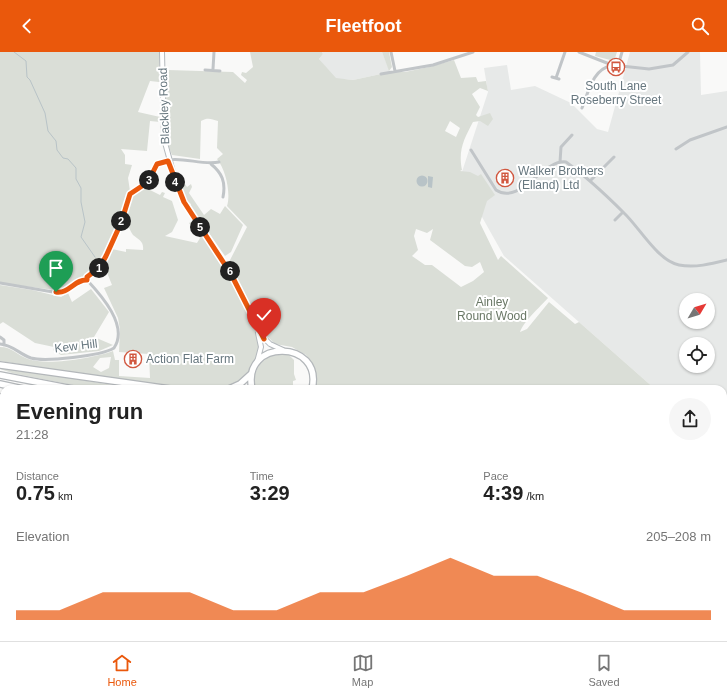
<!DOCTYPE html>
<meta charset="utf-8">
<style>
body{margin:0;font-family:Arial,sans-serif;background:#f6f6f6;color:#222;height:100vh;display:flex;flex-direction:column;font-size:15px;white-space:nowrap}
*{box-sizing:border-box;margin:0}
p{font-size:13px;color:#767676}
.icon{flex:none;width:22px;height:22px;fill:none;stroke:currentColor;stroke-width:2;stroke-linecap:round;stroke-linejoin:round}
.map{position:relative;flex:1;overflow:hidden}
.drawer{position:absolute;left:0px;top:333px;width:727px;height:256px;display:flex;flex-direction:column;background:#fff;border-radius:12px 12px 0 0;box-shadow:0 1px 3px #0004}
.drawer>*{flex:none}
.needle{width:26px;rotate:52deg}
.controls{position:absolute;left:679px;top:241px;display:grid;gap:8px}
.controls a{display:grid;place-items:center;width:36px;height:36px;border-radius:50%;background:#fff;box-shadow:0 1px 3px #0004;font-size:20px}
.pin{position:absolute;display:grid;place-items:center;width:34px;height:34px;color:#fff;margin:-41px -17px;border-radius:50% 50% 50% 0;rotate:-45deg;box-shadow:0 0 4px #0007}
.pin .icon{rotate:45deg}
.km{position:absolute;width:20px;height:20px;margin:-10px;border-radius:50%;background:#222;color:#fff;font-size:11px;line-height:20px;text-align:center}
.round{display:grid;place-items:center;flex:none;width:42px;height:42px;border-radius:21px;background:#f6f6f6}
.summary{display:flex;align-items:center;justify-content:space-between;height:68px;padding:0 16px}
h1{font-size:22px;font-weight:800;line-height:30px}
.stats{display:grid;grid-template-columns:repeat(3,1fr);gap:6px;height:68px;padding:4px 16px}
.stats div{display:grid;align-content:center}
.stats b{font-size:20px;font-weight:800}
.stats small{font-size:11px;font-weight:400}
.stats p{font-size:11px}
.chart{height:112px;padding:8px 16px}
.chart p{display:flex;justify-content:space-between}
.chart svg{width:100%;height:72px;margin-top:4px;fill:#ea580c;opacity:.7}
header{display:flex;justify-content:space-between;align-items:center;height:52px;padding:0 16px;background:#ea580c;color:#fff;font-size:18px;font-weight:800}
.tabs{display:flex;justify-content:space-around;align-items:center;height:56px;border-top:1px solid #e0e0e0;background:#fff;font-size:11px;color:#767676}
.tabs a{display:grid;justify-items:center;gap:2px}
.tabs .current{color:#ea580c}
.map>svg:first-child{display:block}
.built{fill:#e7e9e8;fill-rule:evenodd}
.green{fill:#daded7;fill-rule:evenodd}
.water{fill:#b8c3c7}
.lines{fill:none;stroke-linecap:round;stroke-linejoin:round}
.stream{stroke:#b8c3c7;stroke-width:1}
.secondary-casing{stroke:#b4b9bd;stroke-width:6}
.primary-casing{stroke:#b3b8bb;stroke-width:6}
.highway-casing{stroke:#b3b7ba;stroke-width:8}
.street{stroke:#c1c5c8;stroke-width:3}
.secondary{stroke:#fff;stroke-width:4}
.primary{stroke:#fff;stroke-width:4.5}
.highway{stroke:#fff;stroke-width:5.5}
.route-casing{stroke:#fff;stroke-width:8}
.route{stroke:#ea580c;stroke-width:5}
.labels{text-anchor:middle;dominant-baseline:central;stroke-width:4;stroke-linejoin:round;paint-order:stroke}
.poi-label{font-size:12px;fill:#67777f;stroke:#fff;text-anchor:start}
.street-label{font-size:12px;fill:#67777f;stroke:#fff}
.park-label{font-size:12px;fill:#6a7866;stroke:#fff}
</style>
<header><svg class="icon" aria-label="back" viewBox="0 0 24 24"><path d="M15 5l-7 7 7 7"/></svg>Fleetfoot<svg class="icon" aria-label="search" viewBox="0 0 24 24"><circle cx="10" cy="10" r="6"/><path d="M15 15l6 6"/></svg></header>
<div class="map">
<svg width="727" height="589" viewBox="0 0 727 589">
<rect width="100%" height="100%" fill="#f9f9f8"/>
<path class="built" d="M 322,0 L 382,0 L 390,20 L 353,28 L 345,27 L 338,28 L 333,25 L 319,7 L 323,2 Z
M 630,0 L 700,0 L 701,43 L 727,39 L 727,367 L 723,367 L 723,337 L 655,337 L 504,204 L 460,126 L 488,40 L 484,16 L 507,13 L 511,38 L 535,34 L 571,51 L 597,77 L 608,80 ZM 686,248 L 708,248 L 708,270 L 686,270 ZM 686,292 L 708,292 L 708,314 L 686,314 Z
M 225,585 L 274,585 L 274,586 L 270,589 L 226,589 Z
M 286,585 L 340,585 L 338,589 L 287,589 Z"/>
<path class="green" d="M 0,0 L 160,0 L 159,30 L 150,29 L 138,60 L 160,65 L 160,70 L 150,69 L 147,99 L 121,97 L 125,103 L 125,112 L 132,113 L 128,126 L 130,139 L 122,164 L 120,167 L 114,166 L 112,172 L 117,174 L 117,177 L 99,213 L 83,226 L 62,239 L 0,231 Z
M 250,0 L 322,0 L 323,2 L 319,7 L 336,26 L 353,28 L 390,20 L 405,20 L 429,15 L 454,8 L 461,26 L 476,25 L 478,30 L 486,29 L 488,39 L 480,36 L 472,42 L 480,55 L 476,63 L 478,65 L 490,61 L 493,67 L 488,74 L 480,69 L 473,70 C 464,87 458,98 462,118 L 460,119 L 470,120 L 478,124 L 481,122 L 495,143 L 487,149 L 480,171 L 498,208 L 501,204 L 548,246 C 540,255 524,269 520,280 L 527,277 L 549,250 L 575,272 L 579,270 L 655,337 L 316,337 L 316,319 L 306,303 L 292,295 L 275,292 L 263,280 L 242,235 L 229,210 L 247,175 L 227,154 C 231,142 226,118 217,107 L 223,102 L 217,96 L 218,69 C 211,67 208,65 201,69 L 200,107 L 172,103 C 161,76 165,44 165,15 L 168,18 L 233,20 L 245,31 L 247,28 L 241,23 L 242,20 L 246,21 L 253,15 ZM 450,69 L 460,76 L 456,85 L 445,79 ZM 416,177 L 427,181 L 433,177 L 430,188 L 465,214 L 472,215 L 480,210 L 484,220 L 473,229 L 461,235 L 432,213 L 425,213 L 412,204 L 418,198 L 414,184 Z
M 382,0 L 389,0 L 392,15 L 389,19 Z
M 596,0 L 617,0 L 614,9 L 595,4 Z
M 179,129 L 183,129 L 187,135 L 191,132 L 192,135 L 189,141 L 204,163 L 211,157 L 220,162 L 225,154 L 243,173 L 231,200 L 225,204 L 190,154 L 191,152 L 188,150 Z
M 146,136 L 160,143 L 162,140 L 165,141 L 163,145 L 172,149 L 178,168 L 172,180 L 165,184 L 197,191 L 200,186 L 189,171 L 193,169 C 215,197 250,250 258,285 C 263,305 248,329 228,335 C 219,338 211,335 202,335 C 136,335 65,319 0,309 L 0,295 C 12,295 17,303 28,307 C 47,314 94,306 113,299 L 115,308 L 119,308 L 119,324 L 150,326 L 149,302 L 119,300 L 120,278 L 118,266 L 104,236 L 112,233 L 104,213 L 112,197 L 126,200 L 126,197 L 143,198 C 144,189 139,188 133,183 C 130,179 128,172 125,167 L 133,142 ZM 111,305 L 109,316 L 101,320 L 93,315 L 100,306 Z
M 0,233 L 32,238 L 61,245 L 68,241 L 72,250 L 91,237 L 109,260 L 94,285 L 113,293 L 99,299 L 61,303 L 53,298 L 54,295 L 35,291 L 3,270 L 0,272 Z
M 276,301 L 288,302 L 294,308 L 294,322 L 296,328 L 293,329 L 293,336 L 297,337 L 255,337 C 251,319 261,308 276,301 Z
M 0,315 L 138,337 L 93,337 L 12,321 L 0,317 Z
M 0,355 L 4,356 L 4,399 L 0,397 Z
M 727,470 L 727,487 L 723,488 L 723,471 Z
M 723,514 L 727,515 L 727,589 L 604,589 L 598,585 L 723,585 Z
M 149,585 L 181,585 L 184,589 L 147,589 Z
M 547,585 L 561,585 L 567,589 L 550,589 Z"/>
<path class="water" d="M416.5 129a5.5 5.5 0 1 1 11 0a5.5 5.5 0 1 1-11 0Z
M 428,124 L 433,125 L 432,136 L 428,135 Z"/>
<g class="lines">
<path class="stream" d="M 14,0 L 26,9 L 27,25 L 30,28 L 45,61 L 48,79 L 56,89 L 57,98 L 63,106 L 68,107 L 76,116 L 76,127 L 81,136 L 81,150 L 85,170 L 81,185 L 95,205"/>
<defs>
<path id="secondary" d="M 162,0 L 164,87 L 176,131 L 190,160 L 231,222 L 263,285 L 270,292 L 283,298
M 257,310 L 261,295 L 258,281
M 65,589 L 66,585"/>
<path id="primary" d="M 0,402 L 4,403
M 279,585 L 280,589"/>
<path id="highway" d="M 0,313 L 170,337
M 0,323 L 73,337
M 0,332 L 23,337
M 229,337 L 240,332 L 251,322
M 252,337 C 241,286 324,287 312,337
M 0,345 L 4,346
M 723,491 L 727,490
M 723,497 L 727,496
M 723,512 L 727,512
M 213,585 L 214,589
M 218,585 L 219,589
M 573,585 L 579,589
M 587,585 L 593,589
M 344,589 L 347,585
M 351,589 L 354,585"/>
</defs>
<use href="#secondary" class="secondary-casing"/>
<use href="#primary" class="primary-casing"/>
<use href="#highway" class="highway-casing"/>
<path class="street" d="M 391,0 L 395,19
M 579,0 L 612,13 L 649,17 L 673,13 L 688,0
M 618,14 L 622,0
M 213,17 L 214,0
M 205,18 L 220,19
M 381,22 L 433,13 L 473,0
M 552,25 L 559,27
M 556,26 L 565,0
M 582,56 C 589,39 592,18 612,13
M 676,97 L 690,88 L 727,75
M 471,98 L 496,138 C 520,154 543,107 566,110 C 587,125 606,143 624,161 C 639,175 658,209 679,213 C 695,216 711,212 727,208
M 560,110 L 561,95 L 572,83
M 211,112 C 222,121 226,130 223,145
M 590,129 L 614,105
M 615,168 L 623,160
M 87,228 L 87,225 L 101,214 L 119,176 L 132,141 L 148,130 L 157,112 C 176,101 199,114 219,110
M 0,231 L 59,241 C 70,240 77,227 87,228
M 0,285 L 4,288 L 4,293
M 0,292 C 13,293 19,302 31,306 C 45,310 101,304 114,296 C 129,274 101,243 87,228
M 6,585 L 7,589
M 50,585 L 57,589
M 139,585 L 144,589
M 431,585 L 432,589
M 471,585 L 474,589
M 126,589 L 128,585
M 384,589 L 386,585"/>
<use href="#secondary" class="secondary"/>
<use href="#primary" class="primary"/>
<use href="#highway" class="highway"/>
</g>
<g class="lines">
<defs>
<path id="route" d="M 56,240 C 69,242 75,227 87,228 L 87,225 L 100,215 L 106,204 L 121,171 L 130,142 L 148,130 L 157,112 L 168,109 L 184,150 L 231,222 L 264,287"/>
</defs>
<use href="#route" class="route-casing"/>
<use href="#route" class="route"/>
</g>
<defs>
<symbol id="bus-ring" viewBox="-11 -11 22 22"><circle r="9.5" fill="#fff" stroke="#d15840" stroke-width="1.5"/><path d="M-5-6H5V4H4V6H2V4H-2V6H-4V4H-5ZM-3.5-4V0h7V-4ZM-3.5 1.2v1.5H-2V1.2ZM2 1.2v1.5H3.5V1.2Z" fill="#d15840"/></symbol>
<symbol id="building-ring" viewBox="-11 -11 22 22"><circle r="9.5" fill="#fff" stroke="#d15840" stroke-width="1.5"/><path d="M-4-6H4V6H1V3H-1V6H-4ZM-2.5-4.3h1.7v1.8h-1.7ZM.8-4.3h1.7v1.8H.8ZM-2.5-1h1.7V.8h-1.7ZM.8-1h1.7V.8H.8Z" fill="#d15840"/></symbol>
</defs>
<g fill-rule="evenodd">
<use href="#bus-ring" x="606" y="5" width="20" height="20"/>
<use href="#building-ring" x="495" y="116" width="20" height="20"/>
<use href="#building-ring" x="123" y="297" width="20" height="20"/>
</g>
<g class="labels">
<g class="poi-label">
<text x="616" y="34" text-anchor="middle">South Lane<tspan x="616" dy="14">Roseberry Street</tspan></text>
<text x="518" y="119">Walker Brothers<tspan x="518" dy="14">(Elland) Ltd</tspan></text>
<text x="146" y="307">Action Flat Farm</text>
</g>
<g class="street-label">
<text transform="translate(164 54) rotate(-92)">Blackley Road</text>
<text transform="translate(76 294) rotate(-7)">Kew Hill</text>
</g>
<g class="park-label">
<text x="492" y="250">Ainley<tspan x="492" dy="14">Round Wood</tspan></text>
</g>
</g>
</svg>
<div class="controls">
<a><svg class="needle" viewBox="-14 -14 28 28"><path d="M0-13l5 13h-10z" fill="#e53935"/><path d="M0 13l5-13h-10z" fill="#767676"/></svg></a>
<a><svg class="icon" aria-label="locate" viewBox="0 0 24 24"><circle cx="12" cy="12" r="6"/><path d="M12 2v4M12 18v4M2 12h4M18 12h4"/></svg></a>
</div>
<div class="pin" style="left:56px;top:240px;background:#1e9e55"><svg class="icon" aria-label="arrive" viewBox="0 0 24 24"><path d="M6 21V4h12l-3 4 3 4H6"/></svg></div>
<div class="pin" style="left:264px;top:287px;background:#d93025"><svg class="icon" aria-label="check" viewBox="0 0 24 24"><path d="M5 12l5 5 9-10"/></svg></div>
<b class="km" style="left:99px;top:216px">1</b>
<b class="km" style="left:121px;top:169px">2</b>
<b class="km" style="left:149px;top:128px">3</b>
<b class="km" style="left:175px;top:130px">4</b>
<b class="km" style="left:200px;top:175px">5</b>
<b class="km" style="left:230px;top:219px">6</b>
<section class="drawer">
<div class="summary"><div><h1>Evening run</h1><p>21:28</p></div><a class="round"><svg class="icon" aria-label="share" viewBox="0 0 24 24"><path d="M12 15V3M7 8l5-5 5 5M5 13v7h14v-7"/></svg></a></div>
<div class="stats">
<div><p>Distance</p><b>0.75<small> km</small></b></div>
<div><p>Time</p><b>3:29</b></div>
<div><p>Pace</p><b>4:39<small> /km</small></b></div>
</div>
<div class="chart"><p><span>Elevation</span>205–208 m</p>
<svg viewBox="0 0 160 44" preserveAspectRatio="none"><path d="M0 44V38L10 38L20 27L30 27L40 27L50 38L60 38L70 27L80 27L90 17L100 6L110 17L120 17L130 27L140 38L150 38L160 38V44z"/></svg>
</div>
</section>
</div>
<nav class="tabs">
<a class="current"><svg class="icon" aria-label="home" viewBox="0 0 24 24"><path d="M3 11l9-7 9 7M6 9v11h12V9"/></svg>Home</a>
<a><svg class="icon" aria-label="map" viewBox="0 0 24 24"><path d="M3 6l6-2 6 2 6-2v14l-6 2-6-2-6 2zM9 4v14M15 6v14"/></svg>Map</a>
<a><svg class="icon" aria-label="saved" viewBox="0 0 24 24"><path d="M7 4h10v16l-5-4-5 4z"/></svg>Saved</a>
</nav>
